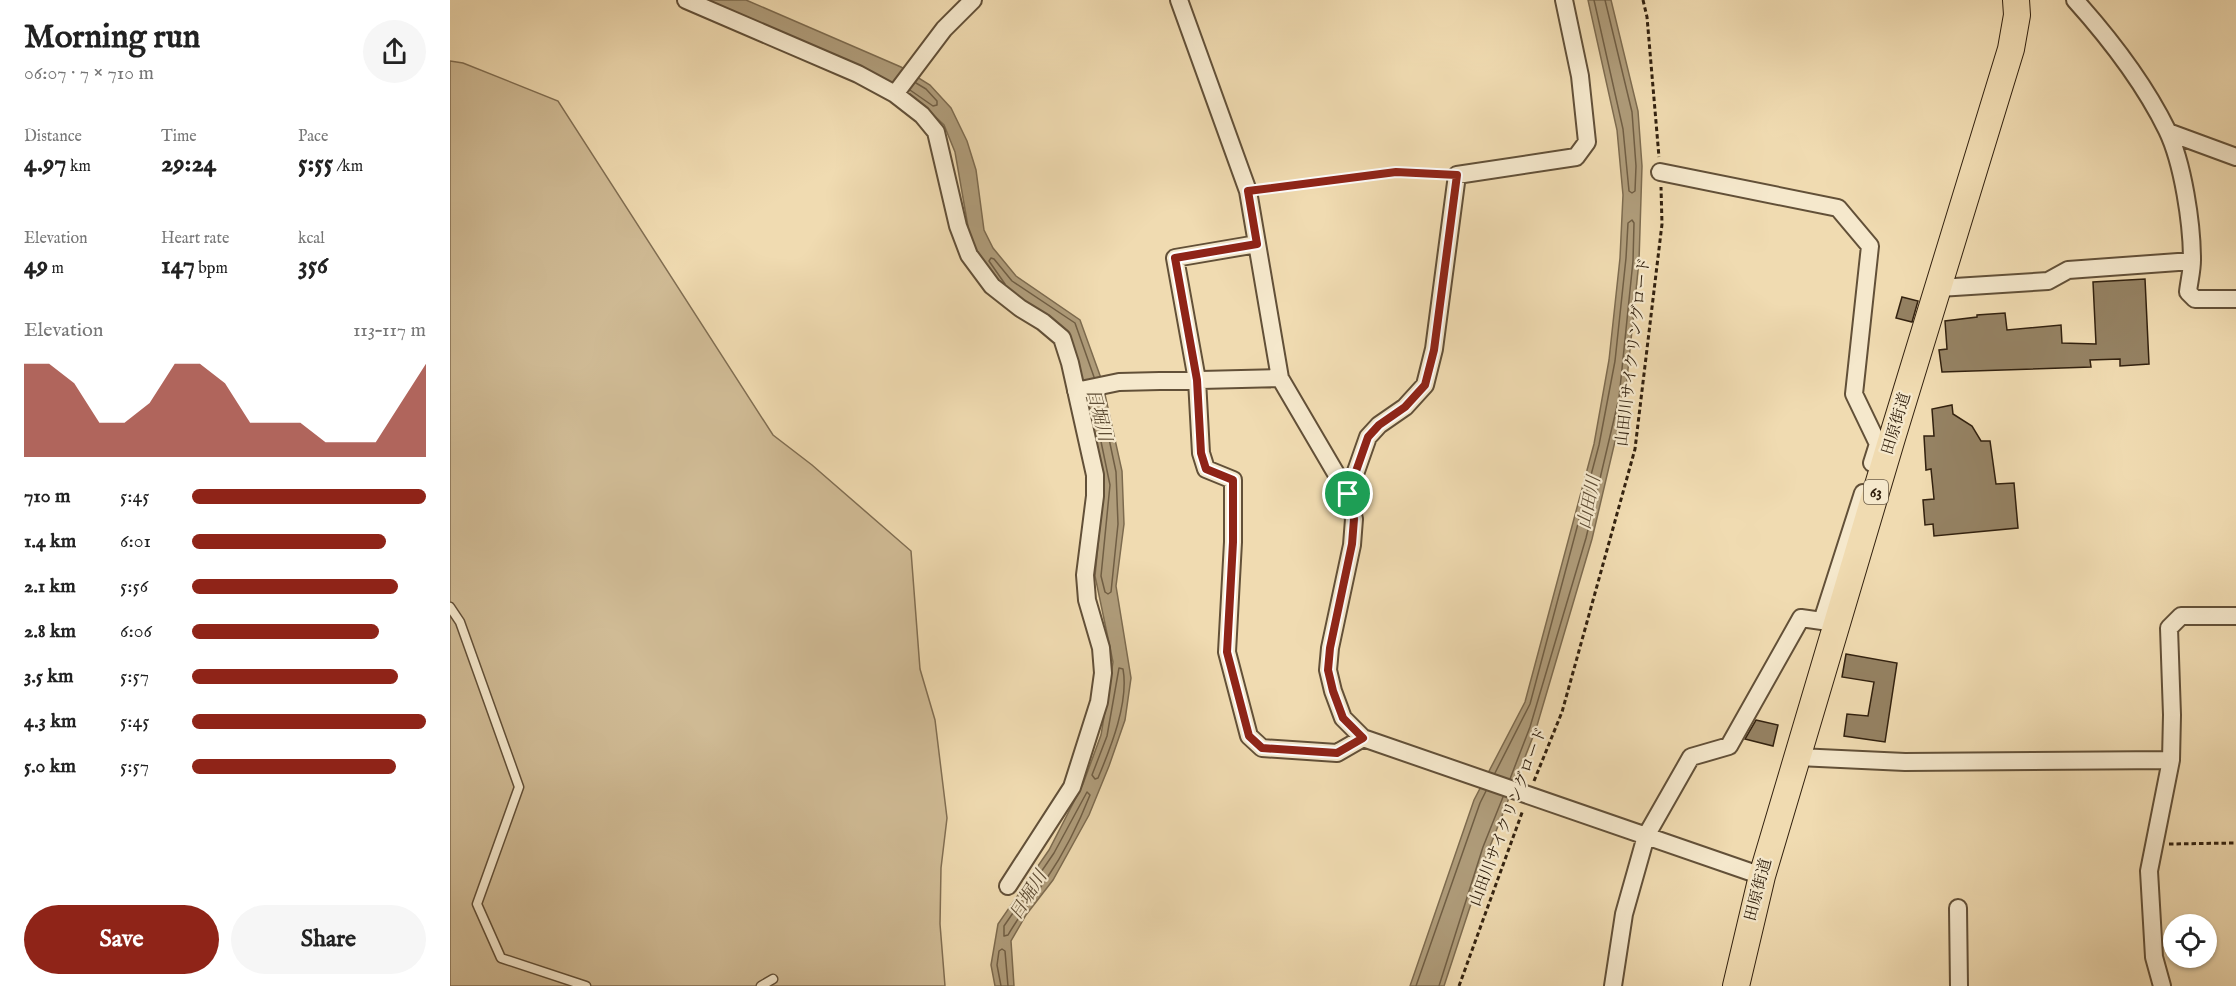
<!DOCTYPE html>
<meta charset="utf-8">
<style>
body{margin:0;font-family:"IM FELL English","Noto Serif JP",serif;background:#f6f6f6;color:#222;height:100vh;display:flex;flex-direction:column;font-size:22px;white-space:nowrap}
*{box-sizing:border-box;margin:0}
p{font-size:20px;color:#767676}
.icon{flex:none;width:33px;height:33px;fill:none;stroke:currentColor;stroke-width:2;stroke-linecap:round;stroke-linejoin:round}
.map{position:relative;flex:1;overflow:hidden}
.sheet{display:flex;flex-direction:column;background:#fff;width:450px}
.sheet>*{flex:none}
.fabs{position:absolute;left:1713px;top:914px;display:grid;gap:12px}
.fabs a{display:grid;place-items:center;width:54px;height:54px;border-radius:50%;background:#fff;box-shadow:0 2px 4px #0004;font-size:30px}
.pin{position:absolute;display:grid;place-items:center;width:51px;height:51px;color:#fff;margin:-26px;border:3px solid #fff;border-radius:50%;box-shadow:0 2px 6px #0007}
.round{display:grid;place-items:center;flex:none;width:63px;height:63px;border-radius:32px;background:#f6f6f6}
.summary{display:flex;align-items:center;justify-content:space-between;height:102px;padding:0 24px}
h1{font-size:33px;font-weight:700;line-height:45px}
.metrics{display:grid;grid-template-columns:repeat(3,1fr);gap:9px;height:102px;padding:6px 24px}
.metrics div{display:grid;align-content:center}
.metrics b{font-size:26px;font-weight:700}
.metrics small{font-size:16px;font-weight:400}
.metrics p{font-size:16px}
.chart{height:168px;padding:12px 24px}
.chart p{display:flex;justify-content:space-between}
.chart svg{width:100%;height:108px;margin-top:6px;fill:#8f2418;opacity:.7}
.action{display:flex;gap:12px;margin-top:auto;padding:12px 24px}
.action a{flex:1;height:69px;border-radius:36px;background:#8f2418;color:#fff;font-size:24px;font-weight:700;line-height:69px;text-align:center}
.action a+a{background:#f6f6f6;color:#222}
ul{padding:0 24px;list-style:none;font-size:20px}
li{display:grid;grid-template-columns:96px 72px 1fr;align-items:center;height:45px}
li i{height:15px;border-radius:8px;background:#8f2418}
main{display:flex;flex:1;min-height:0}
.map>svg:first-child{display:block}
.green{fill:#d0bb95;stroke:#816e52;stroke-width:1.5}
.water{fill:#af9c7a;stroke:#7d6b4f;stroke-width:1.5}
.lines{fill:none;stroke-linecap:round;stroke-linejoin:round}
.shore{stroke:#705e44;stroke-width:1.5}
.building{fill:#958263;stroke:#32210f;stroke-width:1.5}
.lane-casing{stroke:#625038;stroke-width:11}
.street-casing{stroke:#625038;stroke-width:20}
.primary-casing{stroke:#32210f;stroke-width:28}
.path{stroke:#32210f;stroke-width:3;stroke-dasharray:4.5 3;stroke-linecap:butt}
.lane{stroke:#f5e8cc;stroke-width:8}
.street{stroke:#f5e8cc;stroke-width:16}
.primary{stroke:#f0dbb1;stroke-width:26}
.route-casing{stroke:#fff;stroke-width:12}
.route{stroke:#8f2418;stroke-width:8}
.labels{text-anchor:middle;dominant-baseline:central;stroke-width:4.5;stroke-linejoin:round;paint-order:stroke}
.shield{fill:#f5e8cc;stroke:#6c5d48;stroke-width:1.5}
.shield-label{font-size:15px;font-weight:bold;fill:#32210f}
.street-label{font-size:16px;fill:#32210f;stroke:#f5e8cc}
.water-label{font-size:18px;font-style:italic;fill:#5e4c34;stroke:#f5e8cc}
</style>
<main>
<section class="sheet">
<div class="summary"><div><h1>Morning run</h1><p>06:07 · 7 × 710 m</p></div><a class="round"><svg class="icon" aria-label="share" viewBox="0 0 24 24"><path d="M12 15V3M7 8l5-5 5 5M5 13v7h14v-7"/></svg></a></div>
<div class="metrics">
<div><p>Distance</p><b>4.97<small> km</small></b></div>
<div><p>Time</p><b>29:24</b></div>
<div><p>Pace</p><b>5:55<small> /km</small></b></div>
</div>
<div class="metrics">
<div><p>Elevation</p><b>49<small> m</small></b></div>
<div><p>Heart rate</p><b>147<small> bpm</small></b></div>
<div><p>kcal</p><b>356</b></div>
</div>
<div class="chart"><p><span>Elevation</span>113–117 m</p>
<svg viewBox="0 0 160 44" preserveAspectRatio="none"><path d="M0 44V6L10 6L20 14L30 30L40 30L50 22L60 6L70 6L80 14L90 30L100 30L110 30L120 38L130 38L140 38L150 22L160 6V44z"/></svg>
</div>
<ul>
<li><b>710 m</b>5:45<i style="width:100%"></i></li>
<li><b>1.4 km</b>6:01<i style="width:83%"></i></li>
<li><b>2.1 km</b>5:56<i style="width:88%"></i></li>
<li><b>2.8 km</b>6:06<i style="width:80%"></i></li>
<li><b>3.5 km</b>5:57<i style="width:88%"></i></li>
<li><b>4.3 km</b>5:45<i style="width:100%"></i></li>
<li><b>5.0 km</b>5:57<i style="width:87%"></i></li>
</ul>
<div class="action"><a>Save</a><a>Share</a></div>
</section>
<div class="map">
<svg width="1786" height="986" viewBox="0 0 1786 986">
<rect width="100%" height="100%" fill="#f0dbb1"/>
<filter id="stains"><feTurbulence type="fractalNoise" baseFrequency=".00333" numOctaves="4"/><feColorMatrix values="0 0 0 0 .2 0 0 0 0 .09 0 0 0 0 .02 0 0 0 .5 -.17"/></filter>
<radialGradient id="worn" r=".72"><stop offset=".6" stop-color="#630" stop-opacity="0"/><stop offset="1" stop-color="#630" stop-opacity=".3"/></radialGradient>
<path class="green" d="M 0,61 L 13,63 L 108,101 L 323,435 L 362,465 L 461,551 L 470,669 L 485,720 L 497,818 L 491,868 L 490,924 L 495,986 L 0,986 Z"/>
<path class="water" d="M 253,0 L 296,0 L 451,67 L 480,85 L 501,108 L 517,141 L 526,170 L 534,230 L 543,248 L 566,276 L 630,320 L 652,381 L 672,471 L 674,524 L 666,586 L 681,678 L 675,720 L 659,766 L 639,815 L 603,880 L 576,915 L 561,941 L 564,986 L 545,986 L 541,965 L 548,924 L 599,850 L 633,784 L 651,735 L 663,662 L 645,576 L 654,485 L 641,414 L 624,357 L 588,314 L 539,273 L 520,238 L 505,152 L 494,125 L 471,103 L 421,74 Z
M 1138,0 L 1161,0 L 1188,111 L 1192,166 L 1189,261 L 1175,399 L 1142,539 L 1086,729 L 1039,849 L 994,986 L 960,986 L 1024,800 L 1075,702 L 1144,444 L 1159,360 L 1170,258 L 1173,195 L 1167,130 Z"/>
<g class="lines">
<path class="shore" d="M 1144,0 L 1173,129 L 1179,191 L 1182,193 L 1185,191 L 1186,166 L 1182,112 L 1155,0
M 460,90 L 483,106 L 487,105 L 487,101 L 476,89 L 466,83
M 555,284 L 539,261 L 541,258 L 544,259 L 562,281 L 625,323 L 644,377
M 642,398 L 660,485 L 651,576 L 655,592 L 658,594 L 661,592 L 668,524 L 666,472 L 650,396
M 669,668 L 673,669 C 679,702 661,747 648,778 L 645,779 L 642,775 L 657,736 Z
M 1045,773 L 1080,704 L 1149,445 L 1165,361 L 1176,258 L 1178,223 L 1182,220 L 1184,223 L 1183,261 L 1169,398 L 1136,538 L 1080,727 L 1060,779
M 637,792 L 640,795 C 629,823 614,853 597,878 C 584,897 570,914 558,935 L 554,936 L 554,926 L 604,853 Z
M 551,986 L 547,965 L 549,951 L 552,949 L 555,951 L 558,986
M 966,986 L 1030,803 L 1036,791
M 989,986 L 1033,847 L 1053,797"/>
</g>
<path class="building" d="M 1695,279 L 1699,364 L 1670,366 L 1670,359 L 1640,360 L 1641,367 L 1492,372 L 1489,350 L 1497,349 L 1495,321 L 1527,317 L 1527,315 L 1555,313 L 1557,330 L 1611,325 L 1612,343 L 1646,344 L 1643,282 Z
M 1452,297 L 1468,301 L 1462,322 L 1446,318 Z
M 1502,405 L 1503,414 L 1522,426 L 1531,441 L 1540,441 L 1546,484 L 1564,483 L 1568,528 L 1484,536 L 1483,524 L 1475,525 L 1473,500 L 1484,499 L 1481,469 L 1476,470 L 1474,436 L 1484,436 L 1482,409 Z
M 1396,654 L 1447,663 L 1435,742 L 1394,736 L 1397,714 L 1418,716 L 1424,682 L 1392,677 Z
M 1306,720 L 1328,725 L 1323,746 L 1295,739 Z"/>
<g class="lines">
<defs>
<path id="lane" d="M 0,607 L 10,622 L 69,787 L 27,904 L 51,958 L 136,986
M 311,986 L 323,979"/>
<path id="street" d="M 236,0 L 408,74 L 445,94 L 494,29 L 523,0
M 729,0 L 798,191 L 830,378 L 898,494 L 904,519 L 902,545 L 880,648 L 878,670 L 883,691 L 893,718 L 913,738 L 1312,876
M 1625,0 C 1660,39 1694,83 1717,130 C 1733,163 1742,224 1742,260 C 1742,271 1739,282 1738,292 L 1745,299 L 1786,299
M 445,94 L 472,115 L 486,132 L 508,226 L 519,255 L 542,286 L 570,308 L 593,322 L 612,338 L 620,363 L 645,475 L 645,496 L 635,575 L 637,600 L 651,648 L 653,673 L 649,702 L 622,787 L 558,886
M 1718,132 L 1786,157
M 1210,172 L 1388,208 L 1420,246 L 1404,394 L 1428,444 L 1422,463
M 807,244 L 725,258 L 747,380 L 751,453 L 756,469 L 783,480 L 783,542 L 777,652 L 799,736 L 812,748 L 887,753 L 913,738
M 1489,288 L 1598,281 L 1618,270 L 1742,261
M 626,391 L 669,382 L 830,378
M 898,494 L 918,437 L 929,425 L 955,407 L 975,385 L 984,349 L 1007,175 L 1126,157 L 1137,142 L 1130,76 L 1114,0
M 1348,757 L 1455,762 L 1721,760
M 1508,908 L 1509,986
M 1163,986 L 1174,914 L 1196,836 L 1241,757 L 1279,746 L 1351,618 L 1372,621 L 1413,493
M 1712,986 L 1704,957 L 1699,871 L 1721,760 L 1722,715 L 1719,628 L 1731,616 L 1786,616"/>
<path id="primary" d="M 1286,986 L 1312,876 L 1442,438 L 1561,49 L 1567,15 L 1566,0"/>
</defs>
<use href="#lane" class="lane-casing"/>
<use href="#street" class="street-casing"/>
<use href="#primary" class="primary-casing"/>
<path class="path" d="M 1193,0 L 1197,17 L 1209,157
M 812,189 L 946,172 L 993,174
M 1084,781 L 1112,712 L 1185,449 L 1212,224 L 1211,187
M 1719,844 L 1786,843
M 1009,986 L 1073,810"/>
<use href="#lane" class="lane"/>
<use href="#street" class="street"/>
<use href="#primary" class="primary"/>
</g>
<g class="lines">
<defs>
<path id="route" d="M 946,172 L 1007,175 L 984,350 L 975,385 L 955,407 L 929,425 L 918,437 L 898,494 L 904,519 L 902,544 L 880,648 L 878,670 L 883,691 L 893,718 L 913,738 L 887,753 L 812,748 L 799,736 L 777,652 L 783,542 L 783,480 L 756,469 L 751,453 L 747,380 L 725,258 L 807,244 L 798,191 Z"/>
</defs>
<use href="#route" class="route-casing"/>
<use href="#route" class="route"/>
</g>
<g class="labels">
<rect class="shield" x="1414" y="480" width="24" height="24" rx="4.5"/>
<g class="shield-label">
<text x="1426" y="492">63</text>
</g>
<g class="street-label">
<text transform="translate(1184 352) rotate(-83)">山田川サイクリングロード</text>
<text transform="translate(1447 424) rotate(-73)">田原街道</text>
<text transform="translate(1059 817) rotate(-69)">山田川サイクリングロード</text>
<text transform="translate(1309 890) rotate(-75)">田原街道</text>
</g>
<g class="water-label">
<text transform="translate(648 415) rotate(76)">日堀川</text>
<text transform="translate(1140 503) rotate(-79)">山田川</text>
<text transform="translate(579 896) rotate(-58)">日堀川</text>
</g>
</g>
<rect width="100%" height="100%" filter="url(#stains)"/>
<rect width="100%" height="100%" fill="url(#worn)"/>
</svg>
<div class="fabs">
<a><svg class="icon" aria-label="locate" viewBox="0 0 24 24"><circle cx="12" cy="12" r="6"/><path d="M12 2v4M12 18v4M2 12h4M18 12h4"/></svg></a>
</div>
<div class="pin" style="left:898px;top:494px;background:#1e9e55"><svg class="icon" aria-label="arrive" viewBox="0 0 24 24"><path d="M6 21V4h12l-3 4 3 4H6"/></svg></div>
</div>
</main>
